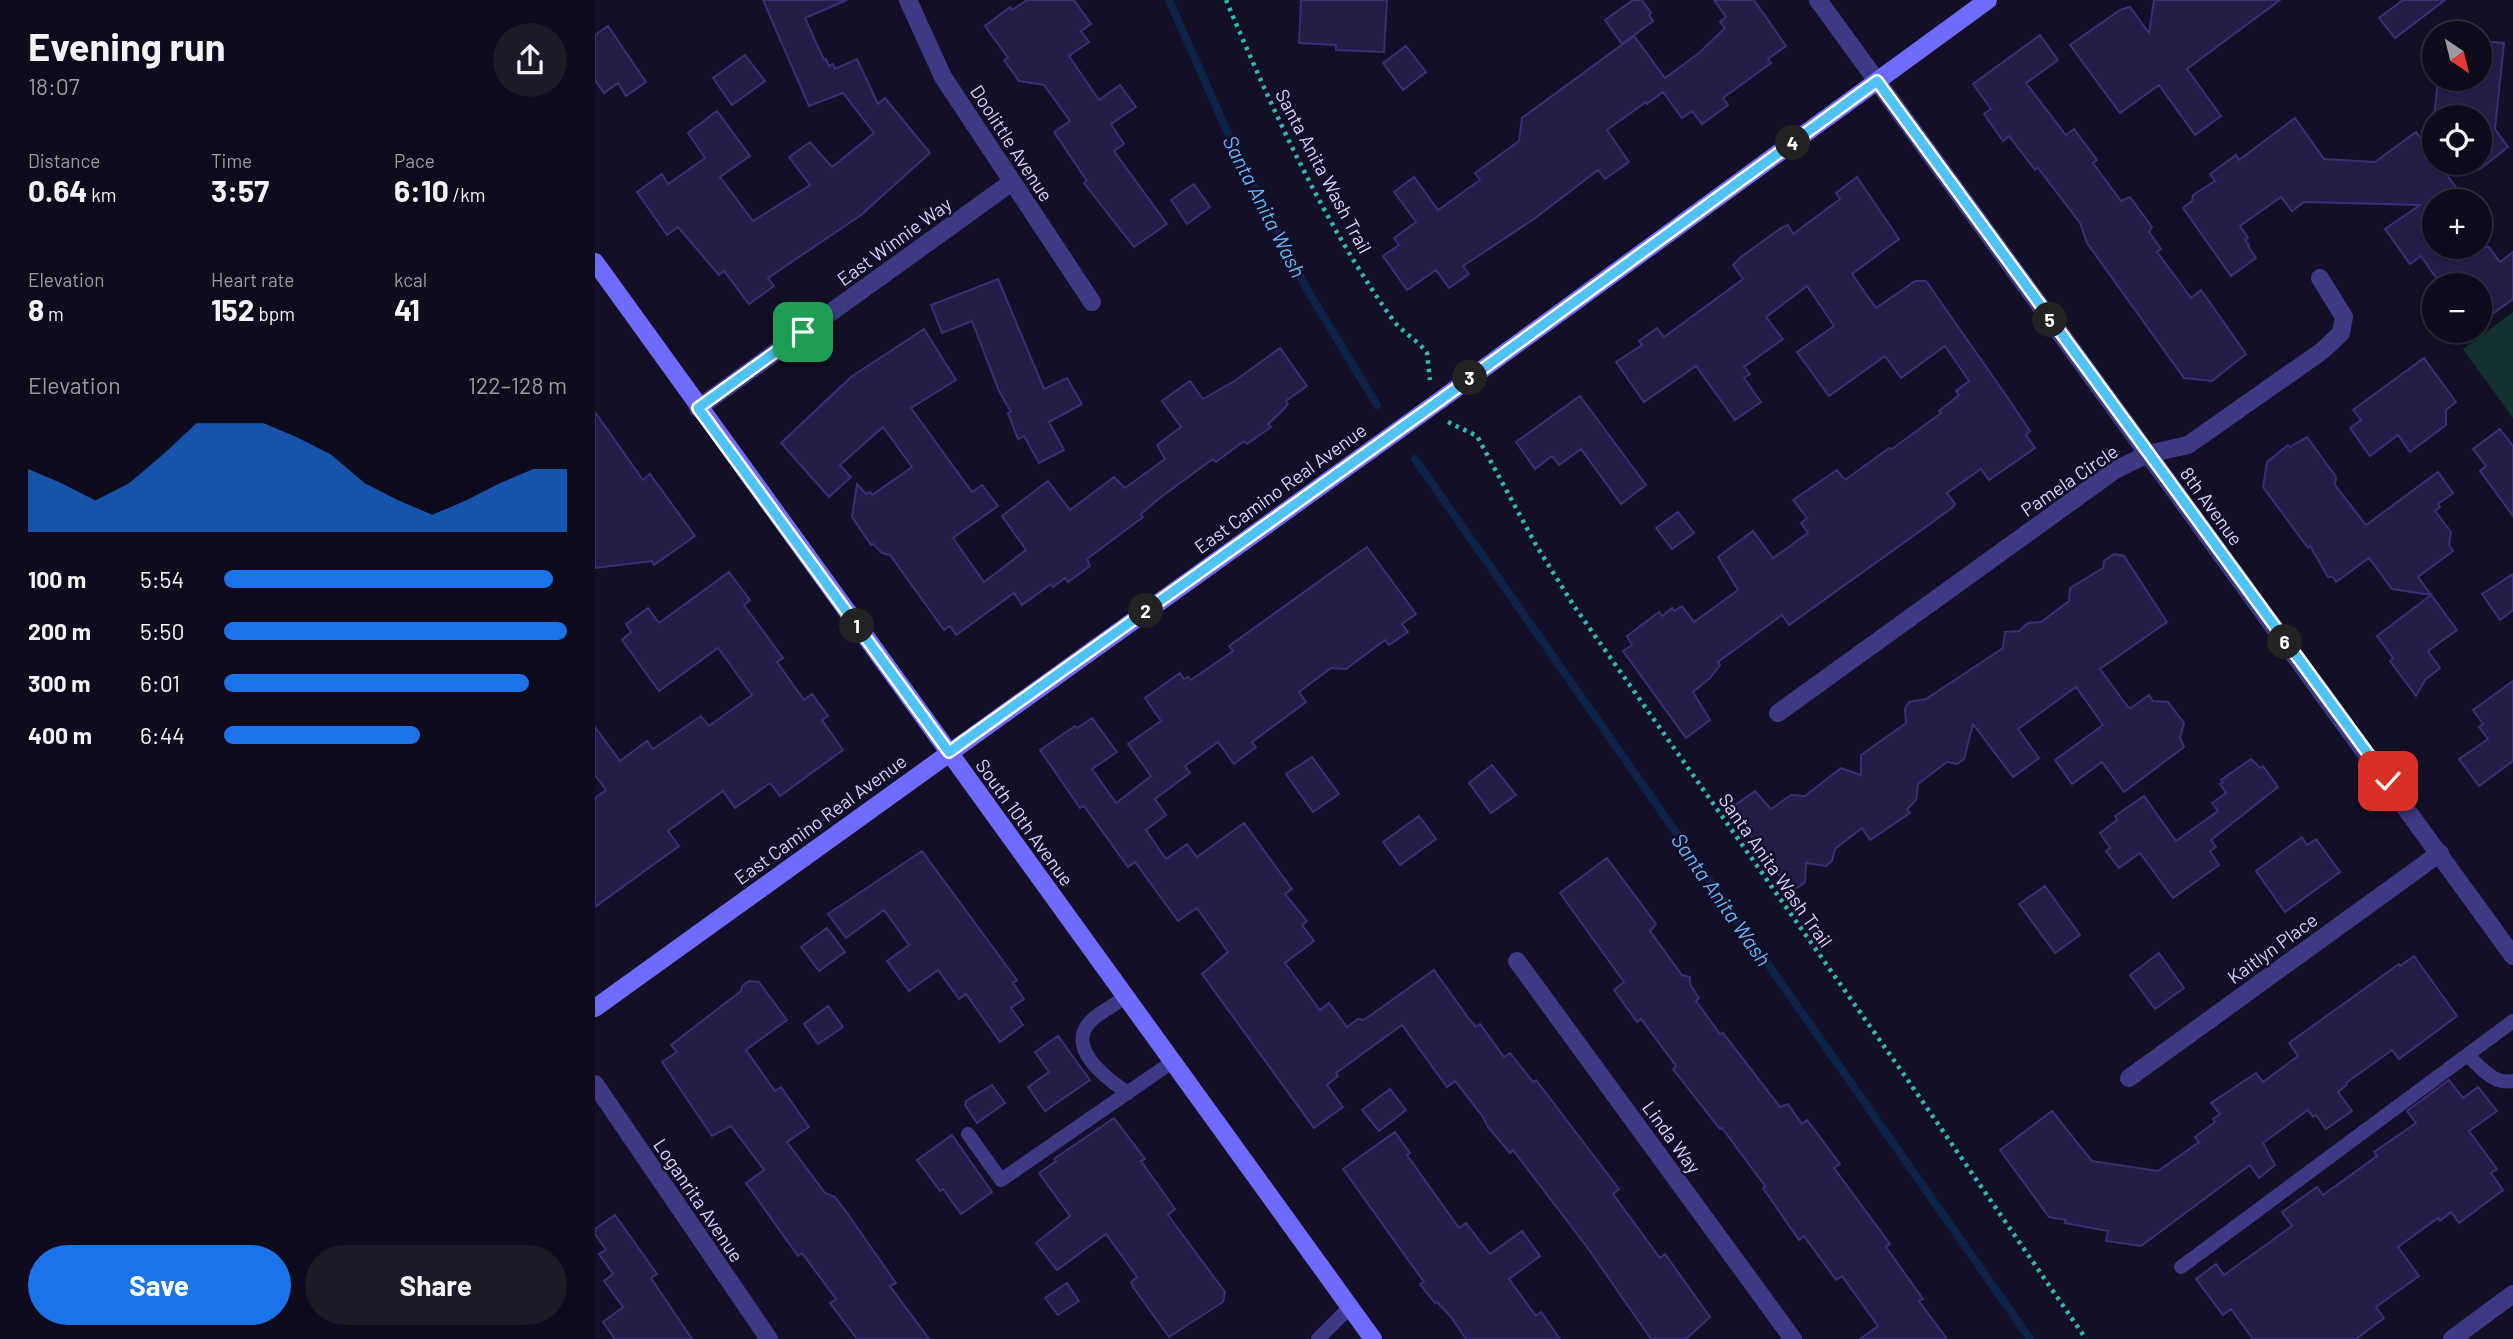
<!DOCTYPE html>
<meta charset="utf-8">
<style>
body{margin:0;font-family:Barlow,sans-serif;background:#1c1929;color:#f1f3f6;height:100vh;display:flex;flex-direction:column;font-size:26px;white-space:nowrap}
*{box-sizing:border-box;margin:0}
p{font-size:23px;color:#9b9ba3}
.icon{flex:none;width:38px;height:38px;fill:none;stroke:currentColor;stroke-width:2;stroke-linecap:round;stroke-linejoin:round}
.map{position:relative;flex:1;overflow:hidden}
.side{display:flex;flex-direction:column;background:#0e0b1c;width:595px}
.side>*{flex:none}
.needle{width:46px;rotate:145deg}
.buttons{position:absolute;left:1827px;top:21px;display:grid;gap:14px}
.buttons a{display:grid;place-items:center;width:70px;height:70px;border-radius:50%;background:#0e0b1c;box-shadow:0 2px 5px #0004,0 0 0 2px #2e2b3b;font-size:35px}
.pin{position:absolute;display:grid;place-items:center;width:60px;height:60px;color:#fff;margin:-30px;border-radius:14px;box-shadow:0 4px 10px #0006}
.km{position:absolute;width:35px;height:35px;margin:-18px;border-radius:50%;background:#222;color:#fff;font-size:19px;line-height:35px;text-align:center}
.round{display:grid;place-items:center;flex:none;width:74px;height:74px;border-radius:37px;background:#1c1929}
.overview{display:flex;align-items:center;justify-content:space-between;height:119px;padding:0 28px}
h1{font-size:38px;font-weight:700;line-height:52px}
.metrics{display:grid;grid-template-columns:repeat(3,1fr);gap:10px;height:119px;padding:7px 28px}
.metrics div{display:grid;align-content:center}
.metrics b{font-size:30px;font-weight:700}
.metrics small{font-size:19px;font-weight:400}
.metrics p{font-size:19px}
.chart{height:196px;padding:14px 28px}
.chart p{display:flex;justify-content:space-between}
.chart svg{width:100%;height:126px;margin-top:7px;fill:#1a73e8;opacity:.7}
.button{display:flex;gap:14px;margin-top:auto;padding:14px 28px}
.button a{flex:1;height:80px;border-radius:42px;background:#1a73e8;color:#fff;font-size:28px;font-weight:700;line-height:80px;text-align:center}
.button a+a{background:#1c1929;color:#f1f3f6}
ul{padding:0 28px;list-style:none;font-size:23px}
li{display:grid;grid-template-columns:112px 84px 1fr;align-items:center;height:52px}
li i{height:18px;border-radius:9px;background:#1a73e8}
main{display:flex;flex:1;min-height:0}
.map>svg:first-child{display:block}
.green{fill:#12302f}
.lines{fill:none;stroke-linecap:round;stroke-linejoin:round}
.stream{stroke:#0c2248;stroke-width:8}
.building{fill:#241b47;stroke:#3b2d73;stroke-width:2}
.path{stroke:#2fb8b0;stroke-width:4.5;stroke-dasharray:3.5 5;stroke-linecap:butt}
.lane{stroke:#3d3a85;stroke-width:14}
.street{stroke:#3d3a85;stroke-width:18}
.secondary{stroke:#6f6bff;stroke-width:18}
.route-casing{stroke:#fff;stroke-width:14}
.route{stroke:#4fc3f7;stroke-width:9}
.labels{text-anchor:middle;dominant-baseline:central;stroke-width:5;stroke-linejoin:round;paint-order:stroke}
.street-label{font-size:19px;fill:#d9d4ff;stroke:#130f26}
.water-label{font-size:21px;font-style:italic;fill:#62b6ff;stroke:#130f26}
</style>
<main>
<section class="side">
<div class="overview"><div><h1>Evening run</h1><p>18:07</p></div><a class="round"><svg class="icon" aria-label="share" viewBox="0 0 24 24"><path d="M12 15V3M7 8l5-5 5 5M5 13v7h14v-7"/></svg></a></div>
<div class="metrics">
<div><p>Distance</p><b>0.64<small> km</small></b></div>
<div><p>Time</p><b>3:57</b></div>
<div><p>Pace</p><b>6:10<small> /km</small></b></div>
</div>
<div class="metrics">
<div><p>Elevation</p><b>8<small> m</small></b></div>
<div><p>Heart rate</p><b>152<small> bpm</small></b></div>
<div><p>kcal</p><b>41</b></div>
</div>
<div class="chart"><p><span>Elevation</span>122–128 m</p>
<svg viewBox="0 0 160 44" preserveAspectRatio="none"><path d="M0 44V22L10 27L20 33L30 27L40 17L50 6L60 6L70 6L80 11L90 17L100 27L110 33L120 38L130 33L140 27L150 22L160 22V44z"/></svg>
</div>
<ul>
<li><b>100 m</b>5:54<i style="width:96%"></i></li>
<li><b>200 m</b>5:50<i style="width:100%"></i></li>
<li><b>300 m</b>6:01<i style="width:89%"></i></li>
<li><b>400 m</b>6:44<i style="width:57%"></i></li>
</ul>
<div class="button"><a>Save</a><a>Share</a></div>
</section>
<div class="map">
<svg width="1918" height="1339" viewBox="0 0 1918 1339">
<rect width="100%" height="100%" fill="#130f26"/>
<path class="green" d="M 1918,312 L 1918,418 L 1868,349 Z"/>
<g class="lines">
<path class="stream" d="M 574,0 L 635,138 L 713,291 L 782,405
M 820,459 L 1435,1339"/>
</g>
<path class="building" d="M 168,0 L 252,0 L 210,18 L 229,60 L 231,59 L 234,66 L 238,64 L 240,69 L 262,59 L 283,104 L 290,98 L 335,153 L 266,215 L 173,278 L 179,286 L 154,304 L 129,271 L 124,275 L 83,227 L 72,235 L 42,192 L 67,174 L 73,184 L 110,158 L 93,133 L 122,111 L 155,156 L 125,177 L 158,221 L 215,185 L 194,157 L 215,142 L 237,167 L 279,133 L 248,93 L 214,106 Z
M 432,0 L 479,0 L 496,24 L 486,31 L 494,42 L 474,56 L 504,100 L 525,85 L 541,107 L 516,124 L 529,144 L 519,151 L 572,224 L 539,247 L 489,183 L 492,181 L 459,132 L 475,121 L 449,85 L 424,81 L 409,60 L 413,58 L 390,26 L 415,7 L 417,10 Z
M 706,0 L 792,0 L 789,52 L 741,50 L 741,45 L 704,43 Z
M 1038,0 L 1047,0 L 1056,13 L 1054,15 L 1058,21 L 1027,44 L 1010,20 Z
M 1119,0 L 1159,0 L 1191,46 L 1173,59 L 1176,63 L 1128,98 L 1133,105 L 1107,124 L 1097,111 L 1087,118 L 1068,92 L 1052,104 L 1051,102 L 1012,130 L 1034,162 L 1010,179 L 1003,170 L 939,219 L 868,266 L 874,274 L 854,288 L 841,270 L 812,290 L 788,256 L 804,245 L 799,238 L 821,222 L 799,192 L 819,177 L 843,210 L 885,180 L 880,173 L 924,141 L 927,118 L 1039,36 L 1070,78 L 1104,53 L 1130,28 L 1125,22 L 1131,17 Z
M 1559,0 L 1685,0 L 1592,69 L 1626,116 L 1600,135 L 1564,85 L 1525,113 L 1475,45 L 1525,10 L 1535,7 L 1554,33 Z
M 1808,0 L 1850,0 L 1800,38 L 1784,18 Z
M 13,26 L 51,82 L 31,96 L 23,83 L 9,93 L 0,80 L 0,35 Z
M 1445,35 L 1463,60 L 1431,83 L 1471,135 L 1479,129 L 1502,160 L 1498,163 L 1526,201 L 1535,197 L 1557,227 L 1554,232 L 1566,249 L 1562,252 L 1583,280 L 1596,298 L 1606,290 L 1651,354 L 1617,381 L 1589,378 L 1492,243 L 1485,223 L 1443,168 L 1440,170 L 1414,136 L 1408,141 L 1389,114 L 1396,109 L 1378,84 Z
M 1885,41 L 1909,43 L 1900,129 L 1913,147 L 1885,169 L 1885,117 L 1839,117 L 1843,79 L 1885,79 Z
M 811,46 L 831,72 L 808,90 L 788,63 Z
M 150,55 L 170,81 L 137,105 L 118,78 Z
M 1700,118 L 1729,159 L 1780,162 L 1821,132 L 1839,157 L 1839,163 L 1843,163 L 1871,201 L 1839,201 L 1839,247 L 1894,247 L 1905,262 L 1918,252 L 1918,299 L 1885,323 L 1885,285 L 1846,285 L 1826,256 L 1815,264 L 1790,229 L 1825,205 L 1709,202 L 1697,211 L 1686,197 L 1645,226 L 1653,238 L 1650,240 L 1654,245 L 1653,246 L 1661,258 L 1636,276 L 1588,208 L 1597,201 L 1598,195 L 1620,181 L 1615,174 L 1641,155 L 1644,160 Z
M 1262,177 L 1304,239 L 1257,274 L 1281,308 L 1320,281 L 1331,281 L 1415,401 L 1435,431 L 1431,435 L 1440,448 L 1394,480 L 1386,469 L 1352,493 L 1360,504 L 1357,508 L 1194,625 L 1187,615 L 1123,662 L 1125,665 L 1115,678 L 1098,692 L 1115,720 L 1091,738 L 1028,651 L 1037,645 L 1032,636 L 1064,612 L 1067,616 L 1077,608 L 1079,611 L 1087,606 L 1099,622 L 1143,590 L 1123,557 L 1158,531 L 1178,558 L 1213,533 L 1206,523 L 1212,518 L 1198,500 L 1242,470 L 1250,480 L 1294,448 L 1297,449 L 1346,413 L 1344,411 L 1364,395 L 1361,391 L 1374,381 L 1350,346 L 1306,378 L 1290,356 L 1234,396 L 1202,352 L 1239,326 L 1212,286 L 1171,317 L 1188,339 L 1149,367 L 1155,374 L 1149,378 L 1166,402 L 1140,420 L 1101,366 L 1049,402 L 1021,362 L 1047,345 L 1044,341 L 1062,328 L 1069,337 L 1148,279 L 1138,265 L 1146,257 L 1186,228 L 1193,225 L 1198,234 L 1245,199 L 1241,193 Z
M 599,184 L 615,207 L 592,224 L 576,200 Z
M 403,279 L 449,389 L 472,378 L 487,404 L 454,422 L 469,450 L 444,463 L 429,436 L 423,439 L 413,413 L 416,412 L 404,391 L 377,321 L 347,333 L 336,305 Z
M 329,329 L 361,380 L 316,408 L 377,492 L 387,485 L 403,506 L 358,538 L 389,582 L 431,550 L 407,516 L 453,481 L 475,510 L 519,477 L 530,488 L 570,459 L 562,445 L 586,427 L 567,401 L 595,381 L 608,399 L 641,380 L 685,348 L 712,386 L 691,401 L 693,404 L 688,410 L 673,424 L 676,427 L 652,444 L 649,441 L 621,462 L 618,459 L 566,497 L 546,514 L 548,517 L 492,559 L 495,566 L 473,582 L 470,578 L 458,587 L 456,584 L 427,605 L 419,593 L 361,635 L 355,626 L 349,630 L 295,555 L 287,553 L 278,544 L 276,545 L 257,517 L 262,484 L 271,494 L 275,492 L 277,495 L 317,467 L 288,427 L 245,465 L 256,477 L 234,497 L 186,443 L 256,377 Z
M 1829,358 L 1861,402 L 1851,410 L 1851,425 L 1815,452 L 1803,435 L 1775,456 L 1755,428 L 1766,420 L 1758,410 Z
M 985,396 L 1051,485 L 1026,504 L 986,449 L 964,465 L 957,456 L 940,469 L 921,442 Z
M 0,412 L 48,480 L 55,474 L 100,536 L 59,565 L 57,561 L 0,568 Z
M 1905,429 L 1918,446 L 1918,516 L 1885,471 L 1891,466 L 1878,449 Z
M 1712,437 L 1741,477 L 1740,485 L 1771,525 L 1843,472 L 1858,493 L 1843,504 L 1845,507 L 1840,511 L 1856,532 L 1854,545 L 1858,551 L 1823,577 L 1862,630 L 1833,651 L 1845,668 L 1830,680 L 1821,696 L 1795,661 L 1798,658 L 1782,636 L 1836,595 L 1797,589 L 1774,558 L 1741,582 L 1738,577 L 1733,577 L 1715,546 L 1713,548 L 1668,487 L 1672,462 L 1693,445 L 1695,447 Z
M 1083,512 L 1099,533 L 1077,549 L 1061,528 Z
M 772,547 L 821,614 L 807,624 L 813,632 L 794,645 L 790,640 L 751,669 L 736,668 L 704,692 L 711,702 L 657,742 L 661,747 L 639,764 L 623,742 L 590,766 L 595,773 L 560,799 L 571,815 L 551,830 L 571,859 L 592,844 L 602,857 L 649,823 L 697,889 L 690,894 L 712,921 L 707,925 L 719,941 L 690,963 L 725,1010 L 734,1003 L 752,1027 L 763,1019 L 769,1020 L 839,970 L 874,1019 L 881,1027 L 885,1024 L 909,1057 L 915,1053 L 938,1082 L 941,1080 L 1024,1189 L 1018,1194 L 1065,1258 L 1070,1254 L 1115,1317 L 1091,1339 L 1056,1339 L 992,1247 L 918,1150 L 915,1153 L 893,1127 L 888,1117 L 860,1081 L 852,1087 L 807,1025 L 741,1073 L 743,1076 L 732,1085 L 748,1107 L 719,1128 L 607,974 L 633,952 L 602,908 L 583,921 L 540,862 L 533,867 L 489,806 L 485,808 L 445,750 L 480,726 L 482,728 L 497,718 L 522,752 L 497,769 L 521,803 L 556,776 L 533,744 L 566,721 L 550,698 L 585,673 L 589,679 L 593,677 L 596,680 L 638,651 L 634,646 Z
M 1519,554 L 1529,556 L 1572,622 L 1505,669 L 1533,707 L 1536,708 L 1554,695 L 1558,701 L 1573,702 L 1589,723 L 1585,738 L 1589,747 L 1529,792 L 1507,762 L 1477,784 L 1460,760 L 1508,725 L 1481,687 L 1423,729 L 1444,758 L 1418,777 L 1378,724 L 1369,759 L 1362,764 L 1352,762 L 1323,784 L 1321,800 L 1312,809 L 1315,813 L 1275,840 L 1267,828 L 1240,849 L 1237,861 L 1231,866 L 1211,863 L 1210,882 L 1202,888 L 1192,886 L 1136,808 L 1160,791 L 1176,809 L 1196,795 L 1210,796 L 1246,768 L 1266,775 L 1266,755 L 1311,723 L 1310,708 L 1314,702 L 1331,699 L 1408,648 L 1410,632 L 1424,631 L 1433,623 L 1446,622 L 1474,601 L 1475,588 L 1508,568 L 1509,561 Z
M 134,572 L 155,600 L 149,605 L 188,658 L 182,662 L 209,700 L 217,694 L 233,716 L 227,720 L 248,750 L 185,796 L 175,783 L 140,808 L 128,791 L 73,831 L 84,846 L 0,907 L 0,798 L 11,790 L 0,775 L 0,727 L 25,761 L 52,741 L 58,749 L 106,716 L 114,726 L 157,695 L 123,648 L 64,691 L 27,640 L 36,632 L 31,624 L 53,608 L 64,623 Z
M 1918,574 L 1918,610 L 1905,620 L 1887,594 Z
M 1918,681 L 1918,761 L 1884,786 L 1864,759 L 1893,739 L 1884,727 L 1888,724 L 1878,710 Z
M 717,757 L 744,794 L 718,812 L 691,774 Z
M 1656,759 L 1665,768 L 1668,766 L 1683,787 L 1616,840 L 1621,847 L 1615,851 L 1624,865 L 1578,898 L 1545,853 L 1524,868 L 1511,851 L 1515,848 L 1505,833 L 1522,820 L 1520,816 L 1549,796 L 1581,841 L 1623,811 L 1617,803 L 1631,793 L 1625,784 L 1628,782 L 1626,780 Z
M 897,765 L 921,795 L 896,813 L 874,783 Z
M 824,816 L 841,839 L 805,865 L 788,842 Z
M 1707,837 L 1712,845 L 1721,839 L 1745,872 L 1690,912 L 1661,871 Z
M 327,851 L 422,980 L 418,983 L 429,999 L 416,1008 L 428,1025 L 405,1042 L 371,994 L 364,999 L 343,970 L 314,991 L 292,961 L 314,945 L 289,910 L 251,938 L 233,914 Z
M 1012,858 L 1061,924 L 1055,931 L 1087,975 L 1095,977 L 1095,984 L 1104,998 L 1101,1001 L 1125,1034 L 1128,1033 L 1185,1107 L 1193,1104 L 1207,1124 L 1212,1120 L 1245,1164 L 1239,1168 L 1295,1244 L 1291,1247 L 1328,1299 L 1324,1301 L 1352,1339 L 1265,1339 L 1283,1326 L 1247,1276 L 1241,1280 L 1209,1236 L 1204,1240 L 1168,1188 L 1170,1186 L 1127,1128 L 1125,1129 L 1078,1069 L 1081,1066 L 1046,1019 L 1042,1022 L 1019,990 L 1029,982 L 965,893 Z
M 1450,886 L 1485,935 L 1460,953 L 1424,904 Z
M 232,928 L 250,952 L 224,971 L 206,947 Z
M 1564,953 L 1589,988 L 1560,1009 L 1535,975 Z
M 1819,956 L 1862,1016 L 1804,1059 L 1797,1050 L 1751,1083 L 1752,1085 L 1743,1092 L 1757,1111 L 1731,1129 L 1721,1115 L 1718,1117 L 1713,1110 L 1668,1143 L 1680,1165 L 1664,1178 L 1655,1165 L 1546,1246 L 1511,1241 L 1513,1231 L 1470,1223 L 1471,1220 L 1454,1217 L 1405,1150 L 1457,1111 L 1497,1161 L 1563,1171 L 1604,1142 L 1600,1137 L 1620,1122 L 1618,1119 L 1625,1114 L 1616,1103 L 1661,1073 L 1668,1082 L 1703,1056 L 1694,1043 L 1804,964 L 1805,966 Z
M 154,981 L 164,982 L 192,1020 L 151,1050 L 180,1091 L 186,1087 L 214,1127 L 192,1142 L 230,1193 L 240,1197 L 252,1213 L 301,1283 L 295,1286 L 334,1339 L 262,1339 L 235,1303 L 241,1299 L 207,1253 L 203,1256 L 151,1183 L 169,1170 L 136,1126 L 117,1136 L 67,1062 L 82,1052 L 76,1045 L 146,991 L 147,986 Z
M 233,1006 L 248,1027 L 223,1044 L 209,1024 Z
M 463,1036 L 495,1080 L 450,1111 L 433,1087 L 454,1072 L 440,1052 Z
M 1854,1080 L 1868,1098 L 1883,1087 L 1902,1111 L 1874,1131 L 1902,1169 L 1896,1173 L 1908,1190 L 1864,1223 L 1856,1212 L 1845,1221 L 1843,1218 L 1803,1247 L 1824,1276 L 1781,1307 L 1789,1318 L 1761,1339 L 1658,1339 L 1636,1309 L 1628,1315 L 1601,1279 L 1621,1264 L 1629,1275 L 1697,1226 L 1687,1212 L 1722,1187 L 1728,1195 L 1782,1156 L 1779,1152 L 1821,1123 L 1812,1111 Z
M 397,1085 L 410,1103 L 382,1123 L 370,1105 L 371,1101 Z
M 795,1089 L 811,1110 L 784,1131 L 767,1110 Z
M 519,1118 L 550,1159 L 546,1161 L 580,1209 L 573,1215 L 630,1292 L 628,1302 L 574,1337 L 538,1287 L 536,1282 L 542,1277 L 511,1234 L 462,1270 L 441,1243 L 475,1216 L 444,1173 L 461,1161 L 459,1159 Z
M 800,1132 L 815,1153 L 812,1155 L 864,1228 L 871,1223 L 895,1254 L 927,1231 L 945,1256 L 914,1279 L 941,1316 L 946,1312 L 965,1339 L 871,1339 L 856,1317 L 842,1302 L 840,1303 L 825,1284 L 829,1282 L 748,1169 Z
M 357,1135 L 397,1192 L 366,1214 L 348,1189 L 345,1191 L 322,1160 Z
M 20,1215 L 62,1274 L 56,1278 L 97,1339 L 20,1339 L 8,1322 L 28,1307 L 9,1281 L 18,1274 L 4,1254 L 11,1250 L 0,1234 L 0,1229 Z
M 472,1283 L 484,1301 L 463,1315 L 450,1298 Z"/>
<g class="lines">
<path class="path" d="M 631,0 C 678,111 728,222 798,320 C 808,333 823,340 832,353 L 835,380
M 853,422 L 882,436 L 941,545 L 979,606 L 1310,1076 L 1491,1339"/>
<path class="lane" d="M 530,997 C 520,1005 507,1011 498,1019 C 467,1046 512,1079 533,1093
M 1872,1055 C 1886,1067 1898,1085 1918,1081
M 373,1134 L 406,1180 L 577,1062
M 1586,1267 L 1918,1021
M 723,1339 L 755,1307"/>
<path class="street" d="M 313,0 L 348,77 L 497,302
M 1223,0 L 1918,956
M 103,408 L 417,182
M 1183,713 L 1520,470 L 1553,454 L 1593,445 L 1727,351 L 1746,333 L 1749,317 L 1725,278
M 922,961 L 1198,1339
M 1534,1078 L 1845,853
M 0,1084 L 174,1339
M 1857,1339 L 1918,1294"/>
<path class="secondary" d="M 0,262 L 778,1339
M 0,1008 L 844,401 L 1393,0"/>
</g>
<g class="lines">
<defs>
<path id="route" d="M 208,332 L 103,408 L 354,752 L 844,401 L 1282,81 L 1793,781"/>
</defs>
<use href="#route" class="route-casing"/>
<use href="#route" class="route"/>
</g>
<g class="labels">
<g class="street-label">
<text transform="translate(417 143) rotate(57)">Doolittle Avenue</text>
<text transform="translate(729 171) rotate(62)">Santa Anita Wash Trail</text>
<text transform="translate(299 241) rotate(-36)">East Winnie Way</text>
<text transform="translate(1474 480) rotate(-34)">Pamela Circle</text>
<text transform="translate(685 488) rotate(-36)">East Camino Real Avenue</text>
<text transform="translate(1617 506) rotate(54)">8th Avenue</text>
<text transform="translate(225 819) rotate(-36)">East Camino Real Avenue</text>
<text transform="translate(430 822) rotate(54)">South 10th Avenue</text>
<text transform="translate(1181 870) rotate(55)">Santa Anita Wash Trail</text>
<text transform="translate(1677 948) rotate(-36)">Kaitlyn Place</text>
<text transform="translate(1077 1137) rotate(54)">Linda Way</text>
<text transform="translate(104 1200) rotate(56)">Loganrita Avenue</text>
</g>
<g class="water-label">
<text transform="translate(670 206) rotate(63)">Santa Anita Wash</text>
<text transform="translate(1127 899) rotate(55)">Santa Anita Wash</text>
</g>
</g>
</svg>
<div class="buttons">
<a><svg class="needle" viewBox="-14 -14 28 28"><path d="M0-13l5 13h-10z" fill="#e53935"/><path d="M0 13l5-13h-10z" fill="#9b9ba3"/></svg></a>
<a><svg class="icon" aria-label="locate" viewBox="0 0 24 24"><circle cx="12" cy="12" r="6"/><path d="M12 2v4M12 18v4M2 12h4M18 12h4"/></svg></a>
<a>+</a>
<a>−</a>
</div>
<div class="pin" style="left:208px;top:332px;background:#1e9e55"><svg class="icon" aria-label="arrive" viewBox="0 0 24 24"><path d="M6 21V4h12l-3 4 3 4H6"/></svg></div>
<div class="pin" style="left:1793px;top:781px;background:#d93025"><svg class="icon" aria-label="check" viewBox="0 0 24 24"><path d="M5 12l5 5 9-10"/></svg></div>
<b class="km" style="left:262px;top:626px">1</b>
<b class="km" style="left:551px;top:611px">2</b>
<b class="km" style="left:875px;top:378px">3</b>
<b class="km" style="left:1198px;top:143px">4</b>
<b class="km" style="left:1455px;top:320px">5</b>
<b class="km" style="left:1690px;top:642px">6</b>
</div>
</main>
